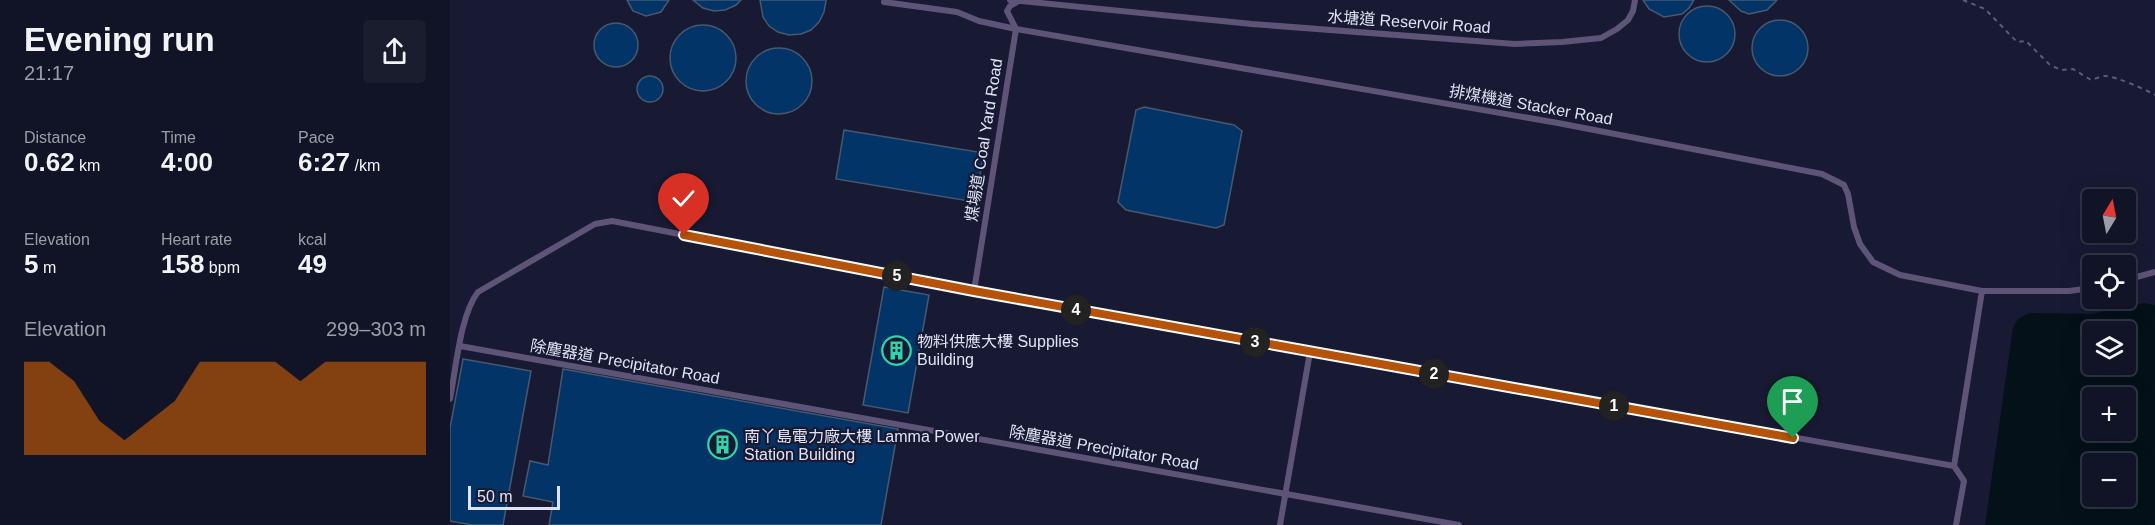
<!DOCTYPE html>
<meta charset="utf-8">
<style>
body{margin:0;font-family:Helvetica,"Noto Sans TC",sans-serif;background:#1a1d2e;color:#f1f3f6;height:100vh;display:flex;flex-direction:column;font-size:22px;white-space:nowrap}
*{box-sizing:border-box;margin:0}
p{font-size:20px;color:#9c9ea7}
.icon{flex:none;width:33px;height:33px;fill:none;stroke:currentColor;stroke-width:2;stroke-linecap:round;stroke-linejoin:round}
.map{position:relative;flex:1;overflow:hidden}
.panel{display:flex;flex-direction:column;background:#111426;width:450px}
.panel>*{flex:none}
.needle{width:39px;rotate:10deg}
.controls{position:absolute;left:1632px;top:189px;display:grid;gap:12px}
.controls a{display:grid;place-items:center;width:54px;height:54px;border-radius:6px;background:#111426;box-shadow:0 6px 24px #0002,0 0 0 2px #303343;font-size:30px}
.scale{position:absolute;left:18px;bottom:15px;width:92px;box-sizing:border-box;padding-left:6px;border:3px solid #dfe3f4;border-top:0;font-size:16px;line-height:21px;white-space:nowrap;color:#dfe3f4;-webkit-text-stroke:4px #171a32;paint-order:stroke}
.pin{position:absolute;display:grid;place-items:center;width:51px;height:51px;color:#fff;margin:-62px -26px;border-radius:50% 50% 50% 0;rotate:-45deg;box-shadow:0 0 6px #0007}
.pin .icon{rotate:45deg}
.km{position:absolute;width:30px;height:30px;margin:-15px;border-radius:50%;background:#222;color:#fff;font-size:16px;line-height:30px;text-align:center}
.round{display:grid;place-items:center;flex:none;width:63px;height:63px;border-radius:6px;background:#1a1d2e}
.headline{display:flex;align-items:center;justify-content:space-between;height:102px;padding:0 24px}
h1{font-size:33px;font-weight:700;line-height:45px}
.metrics{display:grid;grid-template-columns:repeat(3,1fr);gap:9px;height:102px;padding:6px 24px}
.metrics div{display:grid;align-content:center}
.metrics b{font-size:26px;font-weight:700}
.metrics small{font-size:16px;font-weight:400}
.metrics p{font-size:16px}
.chart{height:168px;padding:12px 24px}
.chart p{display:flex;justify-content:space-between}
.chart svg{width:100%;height:108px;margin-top:6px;fill:#b45309;opacity:.7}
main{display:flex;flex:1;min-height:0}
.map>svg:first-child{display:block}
.water{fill:#041118;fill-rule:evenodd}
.building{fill:#023468;stroke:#465971;stroke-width:1.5}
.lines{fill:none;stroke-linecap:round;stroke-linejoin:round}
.path{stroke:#5a5d73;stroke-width:2;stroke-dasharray:4.5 4.5;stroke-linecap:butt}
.service{stroke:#5e5478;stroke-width:6}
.route-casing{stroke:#fff;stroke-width:12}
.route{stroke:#b45309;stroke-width:8}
.labels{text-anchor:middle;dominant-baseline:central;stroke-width:4.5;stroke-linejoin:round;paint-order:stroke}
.street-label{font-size:16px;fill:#dfe3f4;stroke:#171a32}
.poi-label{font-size:16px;fill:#dfe3f4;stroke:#171a32;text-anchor:start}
</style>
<main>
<section class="panel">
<div class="headline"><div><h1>Evening run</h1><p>21:17</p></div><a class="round"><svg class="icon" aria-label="share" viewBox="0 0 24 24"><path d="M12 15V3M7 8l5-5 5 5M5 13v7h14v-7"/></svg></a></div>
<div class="metrics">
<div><p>Distance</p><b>0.62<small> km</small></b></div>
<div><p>Time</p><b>4:00</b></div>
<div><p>Pace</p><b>6:27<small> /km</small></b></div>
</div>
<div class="metrics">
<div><p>Elevation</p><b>5<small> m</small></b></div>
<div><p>Heart rate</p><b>158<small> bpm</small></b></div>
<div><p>kcal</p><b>49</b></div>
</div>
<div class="chart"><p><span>Elevation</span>299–303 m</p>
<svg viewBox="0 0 160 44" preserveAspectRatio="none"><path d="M0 44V6L10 6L20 14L30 30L40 38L50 30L60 22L70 6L80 6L90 6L100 6L110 14L120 6L130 6L140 6L150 6L160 6V44z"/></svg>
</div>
</section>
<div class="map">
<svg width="1705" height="525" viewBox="0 0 1705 525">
<rect width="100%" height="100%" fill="#171a32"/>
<path class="water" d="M 1694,303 L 1705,305 L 1705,525 L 1535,525 L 1563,328 L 1568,319 L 1579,313 L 1641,314 ZM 1642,332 L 1676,332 L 1676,364 L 1642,364 ZM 1642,398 L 1676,398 L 1676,430 L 1642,430 ZM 1642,464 L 1676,464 L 1676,496 L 1642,496 Z"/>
<path class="building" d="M 177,0 L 219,0 L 211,12 L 196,16 L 183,11 Z
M 243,0 L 291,0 L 286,5 L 275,10 L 264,11 L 253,8 Z
M 310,0 L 376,0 L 376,1 L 374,12 L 369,22 L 361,30 L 351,34 L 339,35 L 328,32 L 319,26 L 313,17 Z
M 1193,0 L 1244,0 L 1239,8 L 1232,14 L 1214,17 L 1199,9 Z
M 1279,0 L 1327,0 L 1317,10 L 1299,14 L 1291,11 Z
M1229 34a28 28 0 1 1 56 0a28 28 0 1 1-56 0Z
M1302 48a28 28 0 1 1 56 0a28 28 0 1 1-56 0Z
M144 45a22 22 0 1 1 44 0a22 22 0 1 1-44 0Z
M220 58a33 33 0 1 1 66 0a33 33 0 1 1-66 0Z
M296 81a33 33 0 1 1 66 0a33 33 0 1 1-66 0Z
M187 89a13 13 0 1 1 26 0a13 13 0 1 1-26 0Z
M 694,107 L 784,125 L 792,131 L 774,225 L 766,228 L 676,210 L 668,202 L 686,110 Z
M 394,130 L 534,153 L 525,202 L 386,179 Z
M 434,287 L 479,295 L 458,413 L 413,405 Z
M 13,359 L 81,371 L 53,525 L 22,525 L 0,521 L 0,428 Z
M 113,369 L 448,429 L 431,525 L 99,525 L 103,502 L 73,496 L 80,461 L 98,465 Z"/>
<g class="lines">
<path class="path" d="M 1513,0 L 1535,9 L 1567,42 L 1576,41 L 1600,65 L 1611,70 L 1623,69 L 1641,80 C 1645,79 1651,76 1655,76 C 1665,76 1697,90 1705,95"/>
<path class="service" d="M 560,0 L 802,24 L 1065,44 L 1112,42 L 1151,38 L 1167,29 L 1178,20 L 1183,11 L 1185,0
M 434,2 L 507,12 L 529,21 L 566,29 L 1108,123 L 1372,174 L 1394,185 L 1398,194 L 1404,227 L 1410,244 L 1423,262 L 1450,275 L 1532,291 L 1619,291 L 1642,288
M 1676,280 L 1705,272
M 524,291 L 566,29 L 557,11 L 560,6 L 567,2
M 10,346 L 1009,525
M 0,399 C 6,369 10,315 28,292 L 145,224 L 162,221 L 524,291 L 1504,466
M 830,525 L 860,352
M 1506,525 L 1514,481 L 1504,466 L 1532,291"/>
</g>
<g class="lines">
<defs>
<path id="route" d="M 234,235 L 524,291 L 1343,438"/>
</defs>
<use href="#route" class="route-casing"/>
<use href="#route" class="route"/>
</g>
<defs>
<symbol id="building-ring" viewBox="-11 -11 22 22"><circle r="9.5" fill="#171a32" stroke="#31d4a9" stroke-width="1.5"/><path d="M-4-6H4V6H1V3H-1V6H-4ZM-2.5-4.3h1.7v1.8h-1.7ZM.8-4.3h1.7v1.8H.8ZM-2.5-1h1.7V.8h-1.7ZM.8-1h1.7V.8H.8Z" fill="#31d4a9"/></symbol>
</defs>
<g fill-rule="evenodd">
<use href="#building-ring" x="430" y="334" width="33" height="33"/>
<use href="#building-ring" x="256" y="428" width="33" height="33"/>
</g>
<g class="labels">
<g class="street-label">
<text transform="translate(959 22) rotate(4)">水塘道 Reservoir Road</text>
<text transform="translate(1081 105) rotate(10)">排煤機道 Stacker Road</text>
<text transform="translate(534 140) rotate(-81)">煤場道 Coal Yard Road</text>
<text transform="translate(175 362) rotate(10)">除塵器道 Precipitator Road</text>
<text transform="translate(654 448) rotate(10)">除塵器道 Precipitator Road</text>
</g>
<g class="poi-label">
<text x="467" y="341">物料供應大樓 Supplies<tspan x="467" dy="18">Building</tspan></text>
<text x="294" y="436">南丫島電力廠大樓 Lamma Power<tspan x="294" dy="18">Station Building</tspan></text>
</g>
</g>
</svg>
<div class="controls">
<a><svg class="needle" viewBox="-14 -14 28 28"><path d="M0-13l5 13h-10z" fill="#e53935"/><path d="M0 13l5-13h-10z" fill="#9c9ea7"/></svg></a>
<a><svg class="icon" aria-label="locate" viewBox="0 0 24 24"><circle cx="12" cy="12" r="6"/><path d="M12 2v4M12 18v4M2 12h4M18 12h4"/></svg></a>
<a><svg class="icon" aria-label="layers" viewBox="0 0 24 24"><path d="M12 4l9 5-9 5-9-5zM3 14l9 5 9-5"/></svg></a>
<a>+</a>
<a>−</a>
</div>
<div class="scale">50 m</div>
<div class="pin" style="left:1343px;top:438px;background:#1e9e55"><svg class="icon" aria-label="arrive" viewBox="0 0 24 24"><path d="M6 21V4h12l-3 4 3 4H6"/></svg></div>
<div class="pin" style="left:234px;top:235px;background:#d93025"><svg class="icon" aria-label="check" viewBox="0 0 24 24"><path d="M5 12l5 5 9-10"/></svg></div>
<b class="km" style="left:1164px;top:406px">1</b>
<b class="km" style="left:984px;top:374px">2</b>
<b class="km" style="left:805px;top:342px">3</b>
<b class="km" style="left:626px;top:310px">4</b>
<b class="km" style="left:447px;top:276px">5</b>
</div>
</main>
